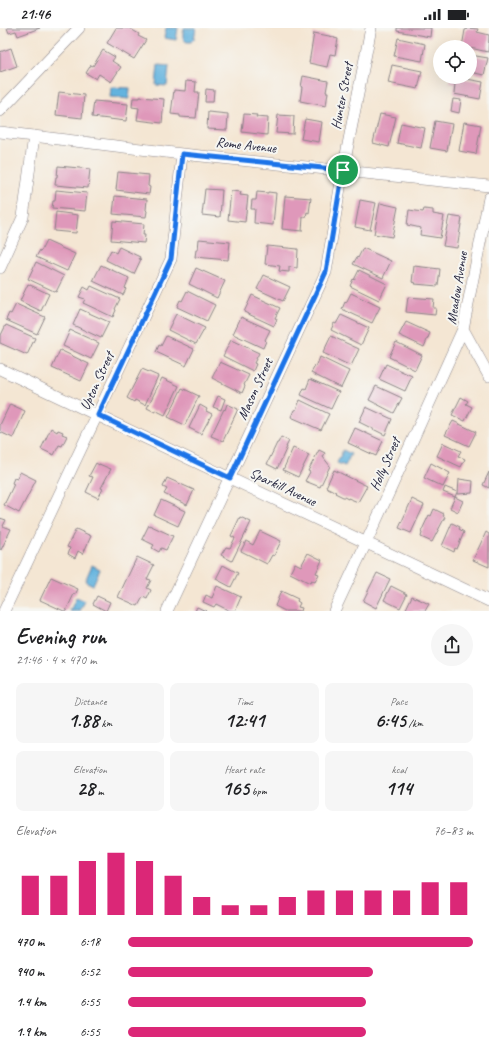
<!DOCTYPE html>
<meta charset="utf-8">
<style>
body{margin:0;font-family:Caveat,sans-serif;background:#f6f6f6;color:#202124;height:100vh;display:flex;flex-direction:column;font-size:15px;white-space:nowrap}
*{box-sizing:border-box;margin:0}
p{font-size:13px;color:#757577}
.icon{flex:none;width:22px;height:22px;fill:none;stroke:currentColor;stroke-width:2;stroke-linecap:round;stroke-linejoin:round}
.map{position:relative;height:583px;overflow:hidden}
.side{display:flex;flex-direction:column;background:#fff;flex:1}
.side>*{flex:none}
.controls{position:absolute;left:433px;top:12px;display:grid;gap:8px}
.controls a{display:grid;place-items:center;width:44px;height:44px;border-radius:50%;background:#fff;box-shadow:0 4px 16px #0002;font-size:20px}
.pin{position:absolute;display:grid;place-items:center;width:34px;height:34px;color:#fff;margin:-17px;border:2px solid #fff;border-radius:50%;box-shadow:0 1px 4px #0007}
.round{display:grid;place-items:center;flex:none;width:42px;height:42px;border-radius:21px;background:#f6f6f6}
.overview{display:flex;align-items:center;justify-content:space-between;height:68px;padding:0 16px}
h1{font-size:22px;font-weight:700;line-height:30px}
.figures{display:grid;grid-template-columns:repeat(3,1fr);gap:6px;height:68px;padding:4px 16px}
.figures div{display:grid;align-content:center;border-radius:8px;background:#f6f6f6;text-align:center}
.figures b{font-size:20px;font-weight:700}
.figures small{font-size:11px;font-weight:400}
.figures p{font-size:11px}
.chart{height:112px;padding:8px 16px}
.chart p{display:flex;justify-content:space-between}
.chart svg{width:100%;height:72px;margin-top:4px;stroke:#db2777;stroke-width:6}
ul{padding:0 16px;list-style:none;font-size:13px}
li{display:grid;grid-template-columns:64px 48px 1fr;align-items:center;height:30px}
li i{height:10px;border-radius:5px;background:#db2777}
.status{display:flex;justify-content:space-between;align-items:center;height:28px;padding:0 20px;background:#fff;direction:ltr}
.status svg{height:11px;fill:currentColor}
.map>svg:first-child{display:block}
.water{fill:#63b3de;stroke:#426a8c}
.building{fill:#df98ba}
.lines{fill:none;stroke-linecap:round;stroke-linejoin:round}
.minor-casing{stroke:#8b8487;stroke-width:12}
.minor{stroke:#fff;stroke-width:11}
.route-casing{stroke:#fff;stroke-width:8}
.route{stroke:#1a73e8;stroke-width:5}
.labels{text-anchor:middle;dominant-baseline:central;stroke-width:4;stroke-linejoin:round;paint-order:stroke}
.street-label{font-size:14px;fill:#22223b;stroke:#f6f6f2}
</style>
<div class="status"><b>21:46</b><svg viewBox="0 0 49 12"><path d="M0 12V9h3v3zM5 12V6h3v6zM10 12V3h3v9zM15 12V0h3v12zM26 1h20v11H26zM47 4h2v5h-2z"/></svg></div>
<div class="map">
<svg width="489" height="583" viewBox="0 0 489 583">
<rect width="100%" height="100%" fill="#f6f6f2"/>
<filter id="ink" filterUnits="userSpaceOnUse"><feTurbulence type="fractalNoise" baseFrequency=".025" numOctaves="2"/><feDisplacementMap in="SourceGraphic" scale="8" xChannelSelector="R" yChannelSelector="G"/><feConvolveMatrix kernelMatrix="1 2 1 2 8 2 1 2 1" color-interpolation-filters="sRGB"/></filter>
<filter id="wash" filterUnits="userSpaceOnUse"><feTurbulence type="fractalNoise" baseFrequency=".012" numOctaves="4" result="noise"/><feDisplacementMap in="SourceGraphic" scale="16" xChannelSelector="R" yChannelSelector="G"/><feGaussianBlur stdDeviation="0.9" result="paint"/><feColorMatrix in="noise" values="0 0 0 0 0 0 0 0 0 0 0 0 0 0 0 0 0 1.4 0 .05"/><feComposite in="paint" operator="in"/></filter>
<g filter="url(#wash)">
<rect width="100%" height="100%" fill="#f4e6d3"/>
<path class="water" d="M 166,0 L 178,0 L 176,12 L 164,10 Z
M 184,0 L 196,0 L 194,11 L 191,14 L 187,14 C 181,11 183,5 184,0 Z
M 158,37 L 169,38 L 167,58 L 156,57 Z
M 111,59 L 130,60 L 129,71 L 110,69 Z
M 343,422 L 351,426 L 345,438 L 337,435 Z
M 92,537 L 100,541 L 93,557 L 85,553 Z
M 76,570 L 85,573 L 80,583 L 70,583 Z"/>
<g id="blocks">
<path class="building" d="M 7,0 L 40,0 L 18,8 L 16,3 L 9,5 Z
M 116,0 L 129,0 L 139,6 L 138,8 L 146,12 L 134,31 L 107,15 Z
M 397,0 L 431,0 L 430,9 L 397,3 Z
M 467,0 L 478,1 L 477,4 L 489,7 L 488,24 L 470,20 L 470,19 L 462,19 L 465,2 L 466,2 Z
M 314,5 L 334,9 L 334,10 L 338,11 L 335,27 L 330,26 L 327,39 L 309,35 Z
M 398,10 L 425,16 L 422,33 L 394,28 Z
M 11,20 L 17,38 L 0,44 L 0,24 Z
M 103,22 L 115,29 L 112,33 L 121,39 L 111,54 L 99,46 L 96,51 L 86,45 L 91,37 L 93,38 Z
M 470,27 L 488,30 L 484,47 L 470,44 Z
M 392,37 L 422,43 L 418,61 L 388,55 Z
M 303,48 L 328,53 L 326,64 L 328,64 L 326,78 L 300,73 L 302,59 L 301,59 Z
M 451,49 L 456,49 L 483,54 L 480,71 L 454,66 L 455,56 L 449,55 Z
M 186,53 L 196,54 L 195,64 L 199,64 L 196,90 L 180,89 L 180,87 L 171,86 L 174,62 L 185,63 Z
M 206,61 L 214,62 L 213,74 L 205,74 Z
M 59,64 L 84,67 L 82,90 L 56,87 Z
M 140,69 L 164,71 L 162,95 L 137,92 L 139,80 L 132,79 L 133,70 L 140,70 Z
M 453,71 L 461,72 L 459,85 L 451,83 Z
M 94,73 L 128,76 L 126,93 L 92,89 Z
M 208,84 L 228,86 L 227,102 L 207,101 Z
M 244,86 L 257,87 L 256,89 L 268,90 L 267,107 L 242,104 Z
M 380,86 L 396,89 L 389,119 L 373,115 Z
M 278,87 L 294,88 L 293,106 L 276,105 Z
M 305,91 L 322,94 L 319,114 L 301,111 Z
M 435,93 L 452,96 L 447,123 L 430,120 Z
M 464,94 L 481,97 L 476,126 L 459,123 Z
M 401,95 L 425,100 L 421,120 L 397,115 Z
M 58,138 L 90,141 L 88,160 L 55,157 L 56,149 L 57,149 Z
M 118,144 L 149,147 L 148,158 L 150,159 L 149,166 L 116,162 Z
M 205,161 L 222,162 L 220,189 L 202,187 Z
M 56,162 L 87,165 L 85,183 L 52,180 L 53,173 L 55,173 Z
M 231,163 L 241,164 L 240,167 L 248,168 L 245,194 L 228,192 Z
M 257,164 L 268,165 L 268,164 L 276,165 L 273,197 L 254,195 L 255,181 L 251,181 L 252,172 L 256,172 Z
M 115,168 L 147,171 L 146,182 L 147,183 L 146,189 L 113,186 Z
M 285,168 L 311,170 L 309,185 L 307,184 L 306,189 L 303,189 L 302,203 L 282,201 Z
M 360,172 L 376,175 L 370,202 L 355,199 Z
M 380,175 L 398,179 L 392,209 L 374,206 Z
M 424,181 L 433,182 L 433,186 L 444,188 L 440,210 L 420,207 L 421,200 L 407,197 L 409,182 L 423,184 Z
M 56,184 L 78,187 L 76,205 L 54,203 Z
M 449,188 L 462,190 L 457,220 L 443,218 Z
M 113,193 L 144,196 L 143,207 L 145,207 L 144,215 L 111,212 Z
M 199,211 L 230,214 L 228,232 L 195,229 L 196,222 L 198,222 Z
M 46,213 L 75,226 L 67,243 L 36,229 L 40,222 L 41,223 Z
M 267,218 L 298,221 L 297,240 L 289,239 L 289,244 L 279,243 L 280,238 L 265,236 Z
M 119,219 L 140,229 L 139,231 L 141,231 L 134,246 L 106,232 L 111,222 L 116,225 Z
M 363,220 L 391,233 L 383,250 L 353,236 L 357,229 L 358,230 Z
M 36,234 L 64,248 L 56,264 L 28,251 Z
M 101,237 L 129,250 L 125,260 L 126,261 L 123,267 L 93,253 Z
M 414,238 L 440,241 L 438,258 L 415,256 L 416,255 L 412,254 Z
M 196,240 L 225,253 L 217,270 L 189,256 Z
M 359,242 L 387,256 L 379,272 L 350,258 L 353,251 L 354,252 Z
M 264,247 L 290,259 L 283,273 L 257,261 Z
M 28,256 L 49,266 L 41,283 L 20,273 Z
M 91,258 L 120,271 L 115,281 L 116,282 L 113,289 L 83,275 L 85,271 L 79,269 L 84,259 L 89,262 Z
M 187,263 L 215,277 L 207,293 L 177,279 L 180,272 L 182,273 Z
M 351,265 L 380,279 L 372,295 L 342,281 L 345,274 L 346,275 Z
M 252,267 L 280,280 L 275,290 L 277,291 L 274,298 L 244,284 Z
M 408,269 L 434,271 L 433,280 L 436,280 L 435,287 L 406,284 Z
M 16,276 L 45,289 L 37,306 L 6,292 L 9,285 L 11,286 Z
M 80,281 L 109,294 L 101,310 L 73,297 Z
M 176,286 L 205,300 L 196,316 L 168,302 Z
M 341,287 L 369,300 L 361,317 L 331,302 L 334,295 L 336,296 Z
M 241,289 L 270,302 L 265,312 L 266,313 L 263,320 L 233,306 Z
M 406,294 L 430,305 L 424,319 L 399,307 Z
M 6,297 L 35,310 L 27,327 L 0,315 L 0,306 L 1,307 Z
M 70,302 L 99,315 L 91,331 L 63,318 Z
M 166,308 L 194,321 L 186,338 L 156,324 L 159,317 L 161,318 Z
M 331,308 L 359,321 L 351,338 L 323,325 Z
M 231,312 L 259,325 L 254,335 L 256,336 L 253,343 L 223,328 Z
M 396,314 L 422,327 L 415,342 L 389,329 Z
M 60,322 L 89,336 L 81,353 L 52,340 Z
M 320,329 L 349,343 L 341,360 L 311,345 L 315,338 L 316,339 Z
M 220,334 L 249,347 L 244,357 L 245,358 L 242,365 L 212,350 Z
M 386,336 L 412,348 L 405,363 L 379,351 Z
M 142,341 L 158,348 L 145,377 L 135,372 L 134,374 L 127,370 Z
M 162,350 L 179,358 L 165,387 L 155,382 L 155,384 L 147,380 Z
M 310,351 L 339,364 L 331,381 L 301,367 L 304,360 L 306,361 Z
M 376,358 L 402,370 L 394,385 L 369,372 Z
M 182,360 L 199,368 L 185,397 L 168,389 Z
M 218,368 L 225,371 L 221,382 L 213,379 Z
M 461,369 L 468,373 L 466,376 L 472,379 L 465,393 L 452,387 Z
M 300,372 L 329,386 L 321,402 L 291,389 L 294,382 L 296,382 Z
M 10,376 L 25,383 L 13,410 L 0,404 L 0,397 Z
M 227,376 L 238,381 L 223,413 L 211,408 L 224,381 L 225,382 Z
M 200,377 L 207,381 L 206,383 L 212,386 L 201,406 L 189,400 Z
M 366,379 L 392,391 L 385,407 L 359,394 Z
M 453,393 L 476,404 L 469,418 L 445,407 Z
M 51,400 L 57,404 L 58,402 L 63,404 L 62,406 L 67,408 L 62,418 L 59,417 L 54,427 L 41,421 Z
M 355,400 L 383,413 L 376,428 L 348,415 Z
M 281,409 L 289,413 L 286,419 L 287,419 L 277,441 L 267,436 L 277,415 L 278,415 Z
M 443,415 L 461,423 L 458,428 L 465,431 L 461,439 L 437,428 Z
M 293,420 L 309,427 L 298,449 L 283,442 Z
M 319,422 L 325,425 L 323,429 L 330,438 L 320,459 L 305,453 L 310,444 L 308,443 Z
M 96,435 L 99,437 L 99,436 L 111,441 L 101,460 L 103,461 L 98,470 L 86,464 L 93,449 L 89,448 Z
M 431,435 L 450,445 L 443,459 L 424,450 Z
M 334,442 L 367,458 L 358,474 L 348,470 L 348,471 L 344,469 L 343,469 L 335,465 L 336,464 L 326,459 Z
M 20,444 L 36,452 L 19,485 L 4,477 L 14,456 L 12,455 L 14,450 L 17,451 Z
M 489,444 L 489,460 L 483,457 Z
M 167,450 L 194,462 L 187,477 L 164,466 L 167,461 L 163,459 Z
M 459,451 L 473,453 L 472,465 L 458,466 Z
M 445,459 L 457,464 L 455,469 L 443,464 Z
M 455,469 L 463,473 L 458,484 L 450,480 Z
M 412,471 L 424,477 L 411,505 L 399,500 Z
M 161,472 L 185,483 L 178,498 L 154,487 Z
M 434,481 L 444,486 L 443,488 L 445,489 L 432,514 L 421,509 L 422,505 L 421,504 L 429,487 L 431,488 Z
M 240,489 L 251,494 L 232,533 L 221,527 L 226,519 L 230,520 L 235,510 L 231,508 Z
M 0,490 L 6,492 L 3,498 L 11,501 L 1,522 L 0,521 Z
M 452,495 L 460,499 L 459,501 L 464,504 L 457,521 L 455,520 L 454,524 L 442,518 Z
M 149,497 L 173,508 L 166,522 L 161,520 L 159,524 L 152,520 L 154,517 L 142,511 Z
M 76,501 L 91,508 L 83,526 L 78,523 L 75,530 L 68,526 L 70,520 L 67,519 Z
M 260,503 L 281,513 L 274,528 L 272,527 L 267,536 L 241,523 L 246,513 L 253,517 Z
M 486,504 L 489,506 L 489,539 L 473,532 Z
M 308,525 L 322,532 L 316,545 L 319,546 L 315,554 L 311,552 L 310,555 L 290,545 L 295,535 L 301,538 Z
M 137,529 L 154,537 L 147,551 L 151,552 L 147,560 L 151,562 L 147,571 L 143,569 L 138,578 L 118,569 Z
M 223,537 L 238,545 L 231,559 L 216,551 Z
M 377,545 L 390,551 L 376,580 L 363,573 Z
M 51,549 L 78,561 L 75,567 L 74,566 L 66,583 L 64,583 L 40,572 Z
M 217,558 L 241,569 L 235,583 L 230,583 L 216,576 L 214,579 L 203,574 L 206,567 L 212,570 Z
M 391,558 L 407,566 L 400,580 L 384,572 Z
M 281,563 L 298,571 L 297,573 L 300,575 L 298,579 L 302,580 L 301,583 L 285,583 L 275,578 Z
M 97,568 L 110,574 L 106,583 L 93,576 Z
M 412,568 L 429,576 L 425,583 L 405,583 Z
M 197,579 L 206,583 L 195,583 Z"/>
</g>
</g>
<g filter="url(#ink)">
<use href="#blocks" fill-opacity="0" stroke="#8b8487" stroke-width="1"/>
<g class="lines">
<defs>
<path id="minor" d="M 0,83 L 79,0
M 0,104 L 182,126 L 489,158
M 489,170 L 463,301 L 489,348
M 0,240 L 23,189 L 34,108
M 0,341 L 489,573
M 4,583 L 171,231 L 182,126
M 167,583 L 326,244 L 343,142 L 371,0
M 334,583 L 366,515 L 463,301"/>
</defs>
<use href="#minor" class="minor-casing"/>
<use href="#minor" class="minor"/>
</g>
</g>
<g class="lines" filter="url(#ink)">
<defs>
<path id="route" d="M 182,126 L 343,142 L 326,244 L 230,450 L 98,387 L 171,231 Z"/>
</defs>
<use href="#route" class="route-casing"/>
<use href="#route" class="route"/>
</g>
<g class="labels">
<g class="street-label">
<text transform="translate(342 68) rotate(-79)">Hunter Street</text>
<text transform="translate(246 117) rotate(6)">Rome Avenue</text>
<text transform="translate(457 260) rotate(-81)">Meadow Avenue</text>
<text transform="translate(97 353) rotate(-65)">Upton Street</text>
<text transform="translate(255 361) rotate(-65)">Mason Street</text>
<text transform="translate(385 436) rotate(-66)">Holly Street</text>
<text transform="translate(283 459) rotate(25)">Sparkill Avenue</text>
</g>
</g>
</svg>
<div class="controls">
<a><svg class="icon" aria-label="locate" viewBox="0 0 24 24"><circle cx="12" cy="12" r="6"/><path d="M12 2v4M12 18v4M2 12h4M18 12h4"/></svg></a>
</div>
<div class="pin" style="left:343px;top:142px;background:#1e9e55"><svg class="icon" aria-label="arrive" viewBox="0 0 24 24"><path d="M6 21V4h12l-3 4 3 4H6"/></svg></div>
</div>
<section class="side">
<div class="overview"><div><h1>Evening run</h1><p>21:46 · 4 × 470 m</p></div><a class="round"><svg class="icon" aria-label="share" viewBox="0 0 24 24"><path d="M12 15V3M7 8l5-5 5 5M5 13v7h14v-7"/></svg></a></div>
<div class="figures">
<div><p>Distance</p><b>1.88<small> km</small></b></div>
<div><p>Time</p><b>12:41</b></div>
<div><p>Pace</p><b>6:45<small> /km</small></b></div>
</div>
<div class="figures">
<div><p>Elevation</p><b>28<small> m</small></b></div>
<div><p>Heart rate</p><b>165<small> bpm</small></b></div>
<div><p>kcal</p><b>114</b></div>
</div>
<div class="chart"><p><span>Elevation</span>76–83 m</p>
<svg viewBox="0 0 160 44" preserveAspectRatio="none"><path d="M5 44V20M15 44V20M25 44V11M35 44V6M45 44V11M55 44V20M65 44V33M75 44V38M85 44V38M95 44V33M105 44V29M115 44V29M125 44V29M135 44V29M145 44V24M155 44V24"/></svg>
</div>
<ul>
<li><b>470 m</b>6:18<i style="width:100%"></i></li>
<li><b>940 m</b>6:52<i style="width:71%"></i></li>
<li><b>1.4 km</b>6:55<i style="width:69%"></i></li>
<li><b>1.9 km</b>6:55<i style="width:69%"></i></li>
</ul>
</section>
